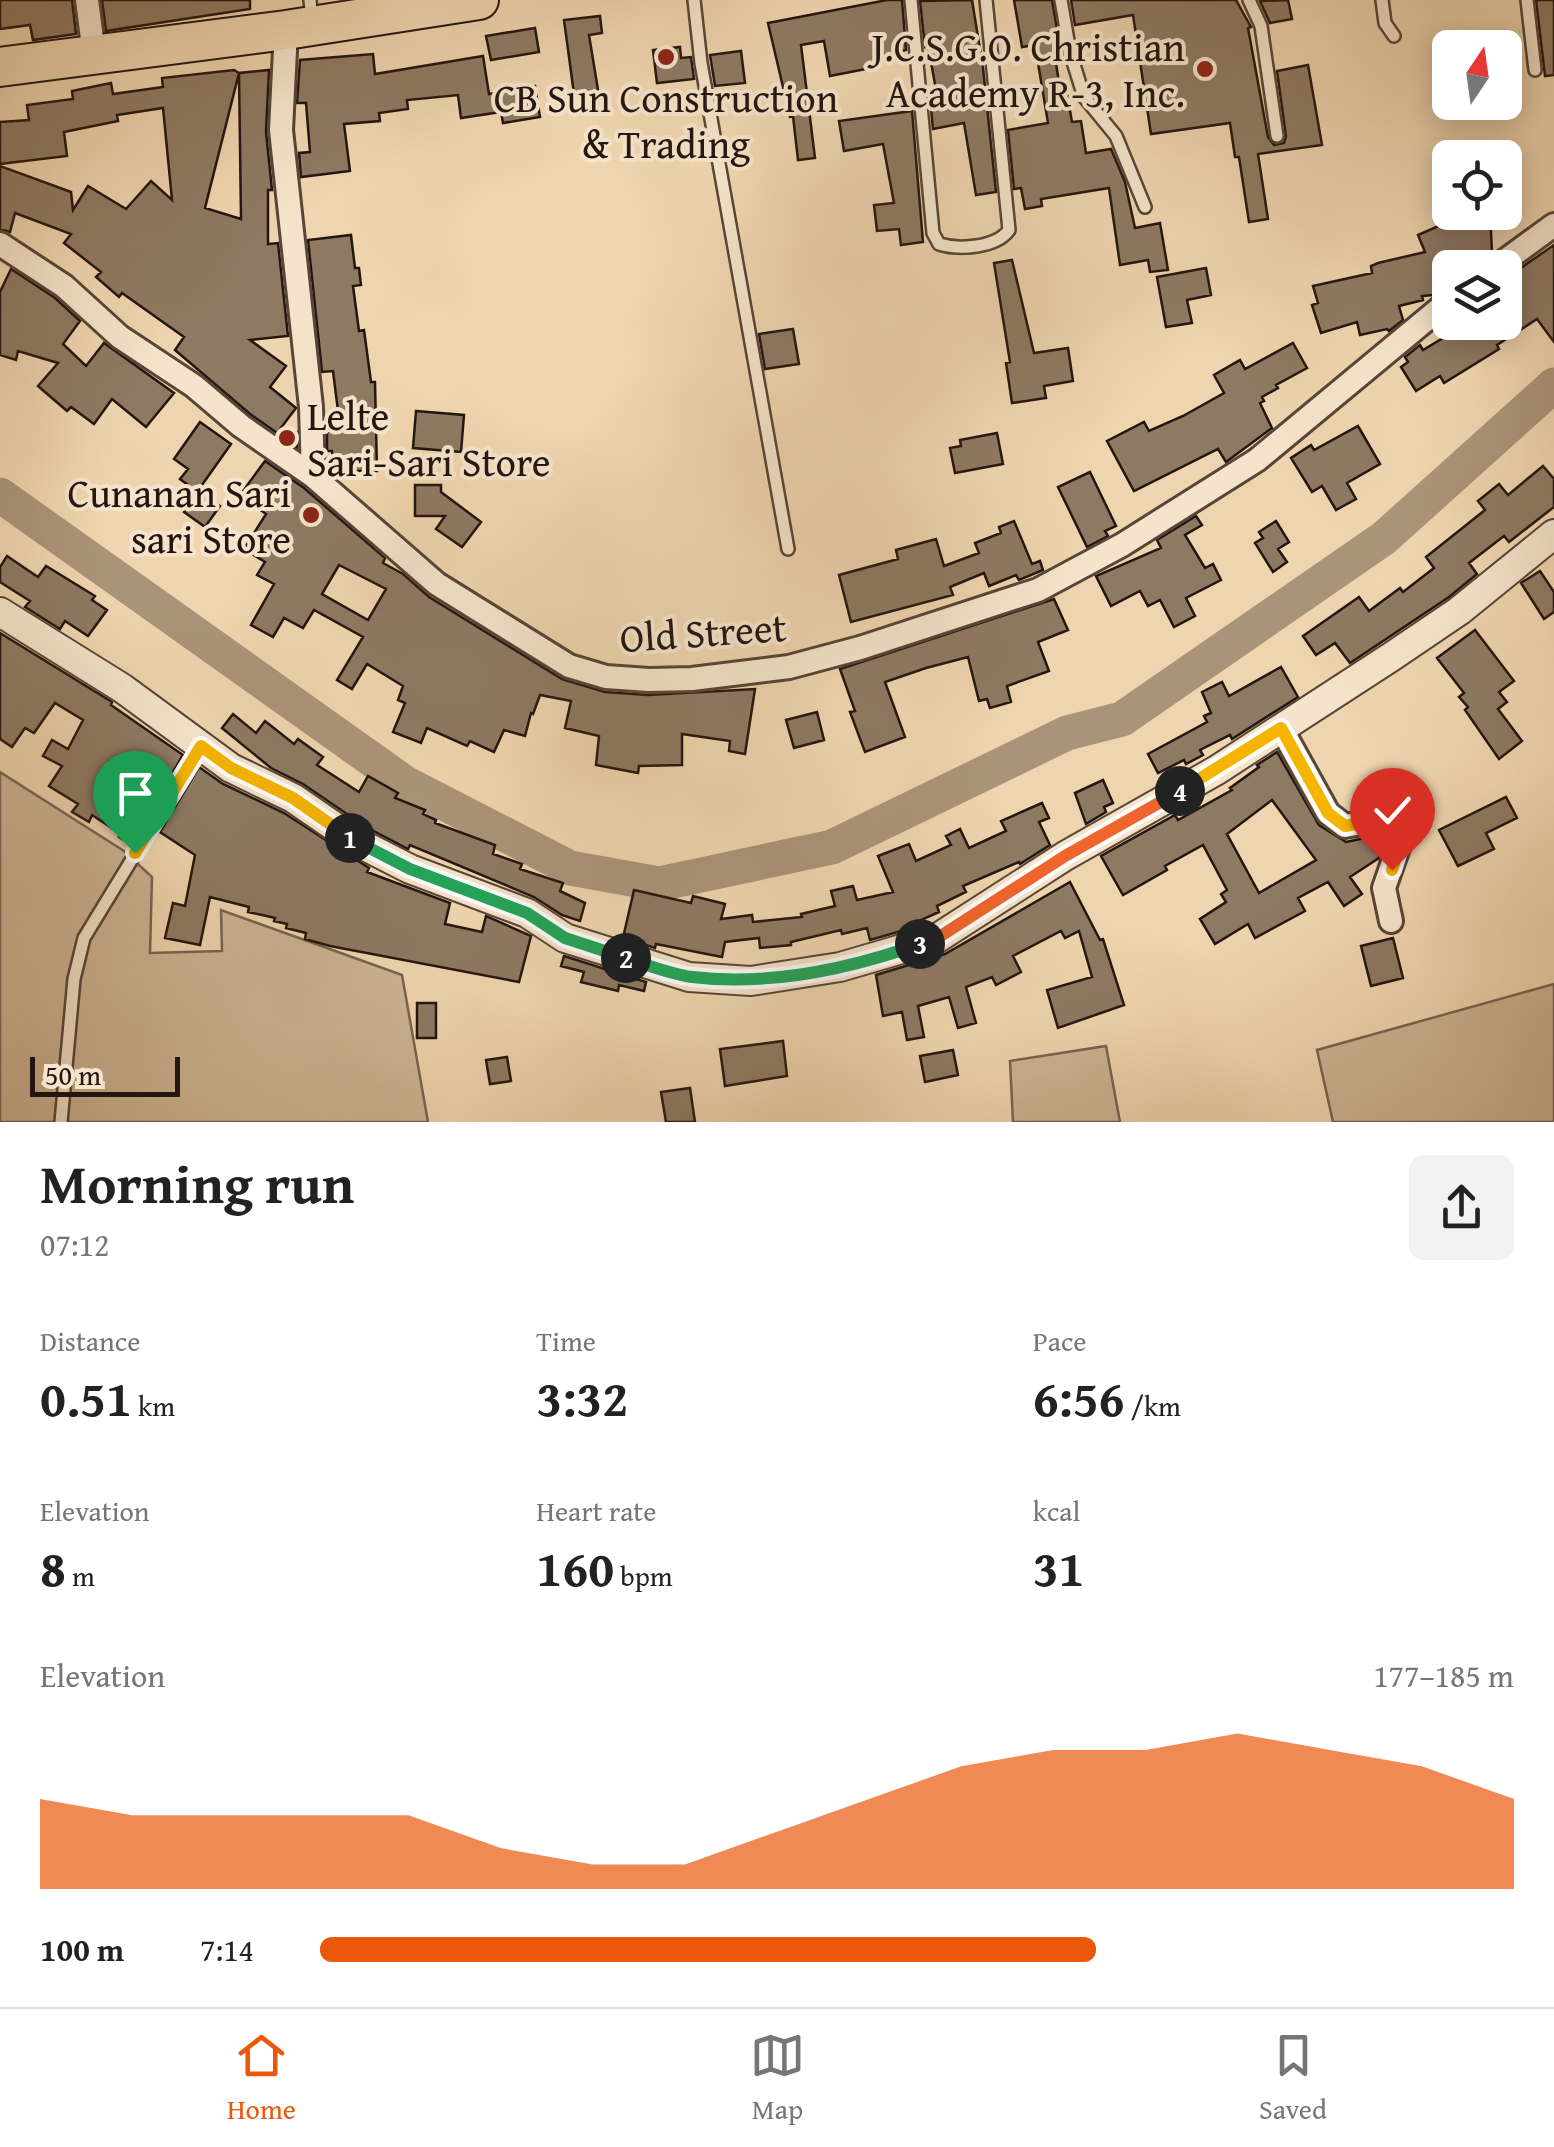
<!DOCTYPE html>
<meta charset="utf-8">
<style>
body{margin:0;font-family:"Gentium Book Plus",serif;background:#f2f2f2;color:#222;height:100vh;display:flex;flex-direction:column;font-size:38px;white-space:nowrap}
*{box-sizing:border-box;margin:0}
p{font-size:32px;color:#767676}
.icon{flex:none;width:55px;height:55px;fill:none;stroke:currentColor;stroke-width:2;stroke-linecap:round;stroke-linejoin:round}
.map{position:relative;height:1122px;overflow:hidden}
.details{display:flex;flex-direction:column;background:#fff;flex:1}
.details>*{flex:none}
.needle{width:65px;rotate:13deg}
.buttons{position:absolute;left:1432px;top:30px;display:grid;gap:20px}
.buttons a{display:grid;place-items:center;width:90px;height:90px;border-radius:15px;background:#fff;box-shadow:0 5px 25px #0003;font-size:50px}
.scale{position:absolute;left:30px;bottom:25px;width:150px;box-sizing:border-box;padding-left:10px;border:5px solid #24150f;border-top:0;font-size:28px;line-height:35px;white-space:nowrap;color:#24150f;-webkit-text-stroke:8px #f5e4cb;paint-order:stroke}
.pin{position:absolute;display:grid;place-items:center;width:85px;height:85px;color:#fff;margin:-102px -42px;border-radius:50% 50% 50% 0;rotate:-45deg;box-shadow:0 0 10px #0007}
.pin .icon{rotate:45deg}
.km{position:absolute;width:50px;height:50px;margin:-25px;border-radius:50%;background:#222;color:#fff;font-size:28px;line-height:50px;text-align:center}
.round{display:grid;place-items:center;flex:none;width:105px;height:105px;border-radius:15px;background:#f2f2f2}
.overview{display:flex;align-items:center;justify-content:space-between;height:170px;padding:0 40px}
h1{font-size:55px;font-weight:600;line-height:75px}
.stats{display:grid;grid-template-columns:repeat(3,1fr);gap:15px;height:170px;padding:10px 40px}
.stats div{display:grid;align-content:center}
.stats b{font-size:50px;font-weight:600}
.stats small{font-size:28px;font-weight:400}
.stats p{font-size:28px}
.chart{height:280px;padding:20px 40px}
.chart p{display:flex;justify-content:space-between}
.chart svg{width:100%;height:180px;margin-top:10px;fill:#ea580c;opacity:.7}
ul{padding:0 40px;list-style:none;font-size:32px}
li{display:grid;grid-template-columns:160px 120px 1fr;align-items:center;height:75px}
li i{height:25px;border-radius:12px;background:#ea580c}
.dock{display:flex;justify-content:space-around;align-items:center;height:140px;border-top:2px solid #e0e0e0;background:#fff;font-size:28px;color:#767676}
.dock a{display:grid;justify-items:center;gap:5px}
.dock .active{color:#ea580c}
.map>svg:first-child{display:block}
.green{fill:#ccb494;stroke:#786452;stroke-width:2.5}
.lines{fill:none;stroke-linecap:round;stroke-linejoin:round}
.river{stroke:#aa9479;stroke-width:35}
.building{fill:#8e7962;stroke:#24150f;stroke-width:2.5;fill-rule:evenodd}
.service-casing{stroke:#574537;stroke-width:16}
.minor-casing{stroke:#574537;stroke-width:28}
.tertiary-casing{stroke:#574537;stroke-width:32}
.trunk-casing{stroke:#24150f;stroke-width:42}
.service{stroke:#f5e4cb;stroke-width:11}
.minor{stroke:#f5e4cb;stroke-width:22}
.tertiary{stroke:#f5e4cb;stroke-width:28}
.trunk{stroke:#efd5af;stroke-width:38}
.split-1-casing{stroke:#fff;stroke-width:20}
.split-2-casing{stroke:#fff;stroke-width:20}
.split-3-casing{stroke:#fff;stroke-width:20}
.split-4-casing{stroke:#fff;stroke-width:20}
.split-5-casing{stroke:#fff;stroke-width:20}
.split-1{stroke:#f5b400;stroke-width:12}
.split-2{stroke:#22a559;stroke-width:12}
.split-3{stroke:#22a559;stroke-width:12}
.split-4{stroke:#f0652b;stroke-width:12}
.split-5{stroke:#f5b400;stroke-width:12}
.poi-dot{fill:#8f2418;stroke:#f5e4cb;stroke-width:4}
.labels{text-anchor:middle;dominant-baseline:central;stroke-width:8;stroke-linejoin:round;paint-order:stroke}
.poi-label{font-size:40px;fill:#24150f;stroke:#f5e4cb;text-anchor:end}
.street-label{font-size:40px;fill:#24150f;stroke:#f5e4cb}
</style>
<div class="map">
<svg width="1554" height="1122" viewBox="0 0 1554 1122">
<rect width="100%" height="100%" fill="#efd5af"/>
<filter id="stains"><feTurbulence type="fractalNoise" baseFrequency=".002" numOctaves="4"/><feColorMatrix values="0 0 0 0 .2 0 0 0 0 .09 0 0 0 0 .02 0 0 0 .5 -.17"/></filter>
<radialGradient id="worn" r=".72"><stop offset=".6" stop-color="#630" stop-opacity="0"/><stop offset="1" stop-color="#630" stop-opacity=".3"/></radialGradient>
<path class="green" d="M 0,772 L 124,851 L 152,877 L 150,953 L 222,951 L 221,910 L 402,975 L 428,1122 L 0,1122 Z
M 1554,984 L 1554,1122 L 1333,1122 L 1317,1050 Z
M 1106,1046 L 1120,1122 L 1013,1122 L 1010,1061 Z"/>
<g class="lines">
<path class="river" d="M 0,495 L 405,783 L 570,868 L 659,884 L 832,847 L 1067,733 L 1122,719 L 1384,538 L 1554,385"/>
</g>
<path class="building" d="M 0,0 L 72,0 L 76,34 L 33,40 L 30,25 L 0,29 Z
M 102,0 L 250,0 L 250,9 L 106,31 Z
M 887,0 L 902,0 L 906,50 L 874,57 L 876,67 L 830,76 L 824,41 L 801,45 L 815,158 L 798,160 L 793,116 L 790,117 L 768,23 Z
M 972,0 L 983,68 L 996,192 L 976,195 L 964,123 L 933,129 L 931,108 L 939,106 L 928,46 L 925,47 L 920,1 Z
M 1014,0 L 1052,0 L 1058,35 L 1052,36 L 1059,83 L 1065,82 L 1072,122 L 1081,121 L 1086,153 L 1111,149 L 1125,182 L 1135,228 L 1160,223 L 1168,270 L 1150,272 L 1148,260 L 1120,265 L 1109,188 L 1041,199 L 1042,206 L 1025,209 L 1021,188 L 1014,189 L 1008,130 L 1048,123 L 1035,45 L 1022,47 Z
M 1071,0 L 1236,0 L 1251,27 L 1248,28 L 1268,137 L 1274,145 L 1284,143 L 1286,136 L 1277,71 L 1308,65 L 1322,145 L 1258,154 L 1268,219 L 1249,222 L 1239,157 L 1235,157 L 1230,123 L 1151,134 L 1133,15 L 1075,25 Z
M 1288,0 L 1292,19 L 1270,23 L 1260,1 Z
M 1536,0 L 1554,0 L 1554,75 L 1545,76 Z
M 600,16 L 602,33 L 589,35 L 598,90 L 574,94 L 564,20 Z
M 535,28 L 539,52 L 491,60 L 486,36 Z
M 680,47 L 681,58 L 691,57 L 694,79 L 657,83 L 653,50 Z
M 741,51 L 745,83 L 715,86 L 710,55 Z
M 373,54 L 375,74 L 483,56 L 489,94 L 535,86 L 540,117 L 503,123 L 501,112 L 461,118 L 458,95 L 407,100 L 408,109 L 379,113 L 380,121 L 344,124 L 350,171 L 301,177 L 299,153 L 310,152 L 306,103 L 297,103 L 300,60 Z
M 234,70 L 239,73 L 205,208 L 241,219 L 239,73 L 269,70 L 266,132 L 272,190 L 268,190 L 268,244 L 278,243 L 288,336 L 250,340 L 286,366 L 270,387 L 296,408 L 277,433 L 297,432 L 297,447 L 250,414 L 175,350 L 184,337 L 122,293 L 119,297 L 96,277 L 101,272 L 64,243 L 71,234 L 15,213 L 10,232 L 0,229 L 0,166 L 71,192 L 73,210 L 88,186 L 126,209 L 151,181 L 172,200 L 163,108 L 117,115 L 118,121 L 64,132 L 67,156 L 0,164 L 0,122 L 29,120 L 27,105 L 73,99 L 72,91 L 111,83 L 113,94 L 163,87 L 162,78 Z
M 912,111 L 923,242 L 901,245 L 899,229 L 877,231 L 874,205 L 894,203 L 883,144 L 844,151 L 839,121 Z
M 1447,212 L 1490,212 L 1492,252 L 1483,259 L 1463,260 L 1463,268 L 1450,268 L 1450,285 L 1433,295 L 1422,296 L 1423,300 L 1399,306 L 1403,320 L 1389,331 L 1387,329 L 1360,335 L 1357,322 L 1321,333 L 1312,305 L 1318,303 L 1313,286 L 1372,273 L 1371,266 L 1378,263 L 1425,252 L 1418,235 L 1448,222 Z
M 351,235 L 355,268 L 359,268 L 361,285 L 353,286 L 359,331 L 364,330 L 371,382 L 375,382 L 377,471 L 344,471 L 344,465 L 333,465 L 332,451 L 327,451 L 327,432 L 336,431 L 335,420 L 339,419 L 333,371 L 322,372 L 308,240 Z
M 1554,245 L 1554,342 L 1537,319 L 1497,345 L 1499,349 L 1444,383 L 1440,376 L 1416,391 L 1401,367 L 1408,362 L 1405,357 L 1420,345 L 1423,350 L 1458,329 L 1455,322 L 1505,322 L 1505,279 Z
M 1012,260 L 1034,353 L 1068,348 L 1073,381 L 1044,386 L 1046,398 L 1012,403 L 1006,363 L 1010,362 L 994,263 Z
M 1206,268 L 1211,295 L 1187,300 L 1192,323 L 1166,327 L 1157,277 Z
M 11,269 L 55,298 L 80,321 L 63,344 L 86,366 L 104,343 L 174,393 L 146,427 L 112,399 L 94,424 L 71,407 L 67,411 L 38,386 L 58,363 L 18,351 L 16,360 L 0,355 L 0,292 Z
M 793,329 L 799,364 L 765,369 L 759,334 Z
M 1293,343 L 1307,368 L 1276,385 L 1278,388 L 1262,397 L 1264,401 L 1260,403 L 1272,428 L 1226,462 L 1218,449 L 1134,491 L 1107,441 L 1144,422 L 1149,431 L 1183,416 L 1224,393 L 1214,375 L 1240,360 L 1245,369 Z
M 416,411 L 464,415 L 461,452 L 413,448 Z
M 200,422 L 231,444 L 197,492 L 180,479 L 188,469 L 174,459 Z
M 1358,426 L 1380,464 L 1347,483 L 1356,499 L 1336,510 L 1322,486 L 1312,492 L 1291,458 L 1311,445 L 1314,450 Z
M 997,433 L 1003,464 L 955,473 L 950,448 L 961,446 L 960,440 Z
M 265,461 L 304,488 L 385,558 L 383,563 L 403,574 L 429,597 L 562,679 L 605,692 L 648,695 L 755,689 L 745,754 L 729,751 L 730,741 L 682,734 L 682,765 L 639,766 L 638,773 L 596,765 L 599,736 L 565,728 L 571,701 L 540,695 L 533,714 L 531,713 L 525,736 L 504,730 L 494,752 L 470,741 L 467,746 L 427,728 L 421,743 L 393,732 L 405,703 L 398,700 L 403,686 L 367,664 L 352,689 L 337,680 L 363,637 L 314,610 L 303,628 L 284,618 L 273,637 L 251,625 L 274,584 L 257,575 L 265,562 L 244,549 L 266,514 L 240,495 ZM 339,565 L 386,589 L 368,620 L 322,594 Z
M 1543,466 L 1554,479 L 1554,507 L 1509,542 L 1504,536 L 1469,563 L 1477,574 L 1449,597 L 1350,663 L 1335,643 L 1316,655 L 1303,636 L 1359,597 L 1369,611 L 1400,588 L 1403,592 L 1434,568 L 1426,557 L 1485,510 L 1478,501 L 1499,484 L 1508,495 Z
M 1090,472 L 1116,526 L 1105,531 L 1108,536 L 1087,547 L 1058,487 Z
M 415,485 L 441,485 L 441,492 L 481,522 L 462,547 L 436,529 L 445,516 L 415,516 Z
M 199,491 L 220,506 L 205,527 L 184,512 Z
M 1196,516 L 1202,525 L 1185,535 L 1205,568 L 1213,564 L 1221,580 L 1186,598 L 1195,616 L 1174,627 L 1160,600 L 1148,606 L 1140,591 L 1111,606 L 1096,576 L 1161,548 L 1157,540 Z
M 1014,521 L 1032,564 L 1040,561 L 1043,570 L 1019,580 L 1016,575 L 989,586 L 984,573 L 950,587 L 953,595 L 851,622 L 839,575 L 898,559 L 896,550 L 936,539 L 944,566 L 979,553 L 975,543 L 1001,533 L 999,527 Z
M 1276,521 L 1289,542 L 1278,549 L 1287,562 L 1273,572 L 1255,543 L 1263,538 L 1259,532 Z
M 7,556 L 38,577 L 46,566 L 95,596 L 92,600 L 107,610 L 88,636 L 65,621 L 60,629 L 25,607 L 30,601 L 0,582 L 0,567 Z
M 1540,571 L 1554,592 L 1554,612 L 1544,619 L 1521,583 Z
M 1054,599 L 1068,630 L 1038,642 L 1049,671 L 1007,686 L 1011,702 L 990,708 L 987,699 L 979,701 L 968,657 L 926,668 L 885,682 L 905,737 L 865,752 L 850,712 L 855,711 L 840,669 Z
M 1475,630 L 1514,681 L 1499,692 L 1507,702 L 1498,709 L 1522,741 L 1499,759 L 1465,710 L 1468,707 L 1459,697 L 1464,693 L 1437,658 Z
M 0,633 L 112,702 L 111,705 L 183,755 L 130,844 L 119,837 L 121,834 L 92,815 L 89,822 L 72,812 L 78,804 L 49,786 L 62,766 L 43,756 L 52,740 L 68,749 L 83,720 L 55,703 L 34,733 L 25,728 L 12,747 L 0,739 Z
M 1281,667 L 1298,697 L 1232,739 L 1230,735 L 1200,750 L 1203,755 L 1186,764 L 1184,760 L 1158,773 L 1148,754 L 1207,722 L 1204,716 L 1211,713 L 1202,692 L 1222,682 L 1229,696 Z
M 817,712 L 824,740 L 794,748 L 786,720 Z
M 233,714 L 256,733 L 265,721 L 294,744 L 298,739 L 323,757 L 317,765 L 359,792 L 368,776 L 398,793 L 395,798 L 425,810 L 423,814 L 436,820 L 435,823 L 495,845 L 493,854 L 522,864 L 520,869 L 563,883 L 560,891 L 585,903 L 580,921 L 562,915 L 534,897 L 410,845 L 408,849 L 366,827 L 303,784 L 271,768 L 222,728 Z
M 1277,752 L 1319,825 L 1346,842 L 1379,835 L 1383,845 L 1379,858 L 1350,877 L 1362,894 L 1344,906 L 1328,882 L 1298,898 L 1305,911 L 1255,938 L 1248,924 L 1215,944 L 1200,919 L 1226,902 L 1221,894 L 1227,890 L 1203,845 L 1165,866 L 1167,870 L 1123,895 L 1101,856 L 1175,815 L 1178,820 L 1232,790 L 1230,788 L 1259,767 L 1257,765 ZM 1272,800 L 1316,860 L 1259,893 L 1227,834 Z
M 199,767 L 223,784 L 284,813 L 369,868 L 367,872 L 450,903 L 445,924 L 482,932 L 486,916 L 531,936 L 519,982 L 330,946 L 305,939 L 306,933 L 286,928 L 287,924 L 274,921 L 275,918 L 248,912 L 249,907 L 210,897 L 200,945 L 165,938 L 173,903 L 185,906 L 195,855 L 160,832 Z
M 1103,780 L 1113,803 L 1104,807 L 1106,812 L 1086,824 L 1075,793 Z
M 1506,797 L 1517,818 L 1486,833 L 1494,849 L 1458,866 L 1439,830 Z
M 1042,803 L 1049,818 L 1039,822 L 1050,845 L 1020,864 L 1019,862 L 963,886 L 966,892 L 937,906 L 939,912 L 921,920 L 922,925 L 870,940 L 867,928 L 842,934 L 841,930 L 791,942 L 791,945 L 760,948 L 759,938 L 725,942 L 722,957 L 656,944 L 655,948 L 623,938 L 634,890 L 691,903 L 693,896 L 725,904 L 721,919 L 752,915 L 753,922 L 802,917 L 801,914 L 835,906 L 831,891 L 853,886 L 857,900 L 893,892 L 878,856 L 909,844 L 916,861 L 951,845 L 946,836 L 960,829 L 969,848 L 1006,831 L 1001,821 Z
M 1070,882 L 1100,940 L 1103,939 L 1124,1005 L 1058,1028 L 1047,990 L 1092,977 L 1079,931 L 1065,938 L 1061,931 L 1013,956 L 1021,972 L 996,985 L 992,977 L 966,987 L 976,1023 L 958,1028 L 949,997 L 918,1006 L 924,1037 L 907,1040 L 902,1012 L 883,1016 L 876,975 L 945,954 Z
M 1393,938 L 1403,978 L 1371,986 L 1361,946 Z
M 564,956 L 646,982 L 644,991 L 619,985 L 618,991 L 581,982 L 584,972 L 561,966 Z
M 417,1003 L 436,1003 L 436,1038 L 417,1038 Z
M 783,1041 L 787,1076 L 725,1086 L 720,1049 Z
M 953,1050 L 958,1075 L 925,1082 L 920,1056 Z
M 507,1057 L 511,1081 L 490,1084 L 486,1060 Z
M 690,1088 L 695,1122 L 666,1122 L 661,1092 Z"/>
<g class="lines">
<defs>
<path id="service" d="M 310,0 L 312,22
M 694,0 L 701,63 L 788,549
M 911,0 L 933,233 L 939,244 C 959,250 996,248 1009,230 L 986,0
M 1061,0 L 1070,52 L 1084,97 L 1116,136 L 1145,207
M 1249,0 L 1261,26 L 1277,136
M 1382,0 L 1385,23 L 1394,36
M 1527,0 L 1535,70
M 61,1122 L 74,979 L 84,938 L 201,746"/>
<path id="minor" d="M 87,0 L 94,54
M 286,30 L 281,130 L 311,407 L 313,476
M 0,244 L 64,286 L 120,337 L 194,386 L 241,426 L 313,476 L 437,584 L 569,666 L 606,677 L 649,680 L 692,679 L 789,667 L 860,648 L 1038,590 L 1122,545 L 1257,460 L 1450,300
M 1495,268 L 1554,225
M 1281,728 L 1328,813 L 1345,826 L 1389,818 L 1399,845 L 1384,888 L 1391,921"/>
<path id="tertiary" d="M 0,612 L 122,688 L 231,768 L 293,798 L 357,842 L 410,869 L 527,913 L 565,938 L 689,977 L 751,981 L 840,967 L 936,939 L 1065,856 L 1217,770 L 1391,657 L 1459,611 L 1554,534"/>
<path id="trunk" d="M 0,67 L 286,30 L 479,0"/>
</defs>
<use href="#service" class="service-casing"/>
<use href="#minor" class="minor-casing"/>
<use href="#tertiary" class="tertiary-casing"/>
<use href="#trunk" class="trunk-casing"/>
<use href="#service" class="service"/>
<use href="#minor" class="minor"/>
<use href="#tertiary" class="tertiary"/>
<use href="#trunk" class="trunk"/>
</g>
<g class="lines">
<defs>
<path id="split-1" d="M 135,853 L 201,746 L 231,768 L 293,798 L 350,838"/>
<path id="split-2" d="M 350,838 L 410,869 L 527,913 L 565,938 L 626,958"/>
<path id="split-3" d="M 626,958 C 647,965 670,974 692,977 C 768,986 849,969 920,944"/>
<path id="split-4" d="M 920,944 L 936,939 L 1065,856 L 1180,791"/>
<path id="split-5" d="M 1180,791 L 1281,728 L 1328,813 L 1345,826 L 1389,818 L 1400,845 L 1392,870"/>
</defs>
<use href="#split-1" class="split-1-casing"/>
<use href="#split-2" class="split-2-casing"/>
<use href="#split-3" class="split-3-casing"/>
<use href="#split-4" class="split-4-casing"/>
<use href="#split-5" class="split-5-casing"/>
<use href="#split-1" class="split-1"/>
<use href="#split-2" class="split-2"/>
<use href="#split-3" class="split-3"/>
<use href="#split-4" class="split-4"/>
<use href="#split-5" class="split-5"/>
</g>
<g class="poi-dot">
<circle cx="666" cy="57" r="10"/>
<circle cx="1205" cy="69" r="10"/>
<circle cx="287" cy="438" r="10"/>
<circle cx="311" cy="515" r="10"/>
</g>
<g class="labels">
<g class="poi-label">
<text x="1185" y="46">J.C.S.G.O. Christian<tspan x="1185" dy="46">Academy R-3, Inc.</tspan></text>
<text x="666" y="97" text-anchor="middle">CB Sun Construction<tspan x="666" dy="46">&amp; Trading</tspan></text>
<text x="307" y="415" text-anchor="start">Lelte<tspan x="307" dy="46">Sari-Sari Store</tspan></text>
<text x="291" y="492">Cunanan Sari<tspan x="291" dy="46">sari Store</tspan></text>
</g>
<g class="street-label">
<text transform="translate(703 632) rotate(-4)">Old Street</text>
</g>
</g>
<rect width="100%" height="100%" filter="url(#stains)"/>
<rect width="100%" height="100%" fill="url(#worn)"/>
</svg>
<div class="buttons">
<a><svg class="needle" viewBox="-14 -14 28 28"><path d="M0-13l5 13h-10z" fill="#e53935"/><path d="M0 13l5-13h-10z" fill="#767676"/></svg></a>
<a><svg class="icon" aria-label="locate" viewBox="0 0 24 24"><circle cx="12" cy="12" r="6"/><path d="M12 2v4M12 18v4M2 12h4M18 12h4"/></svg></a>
<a><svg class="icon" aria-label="layers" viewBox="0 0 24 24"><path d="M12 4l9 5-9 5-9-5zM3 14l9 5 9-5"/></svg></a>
</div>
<div class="scale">50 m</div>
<div class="pin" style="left:135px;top:853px;background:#1e9e55"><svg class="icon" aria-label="arrive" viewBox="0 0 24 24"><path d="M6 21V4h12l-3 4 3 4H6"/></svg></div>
<div class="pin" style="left:1392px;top:870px;background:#d93025"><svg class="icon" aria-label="check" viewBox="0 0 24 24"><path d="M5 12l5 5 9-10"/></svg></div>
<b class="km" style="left:350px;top:838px">1</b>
<b class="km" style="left:626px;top:958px">2</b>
<b class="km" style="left:920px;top:944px">3</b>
<b class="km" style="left:1180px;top:791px">4</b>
</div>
<section class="details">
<div class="overview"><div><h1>Morning run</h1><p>07:12</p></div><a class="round"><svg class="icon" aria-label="share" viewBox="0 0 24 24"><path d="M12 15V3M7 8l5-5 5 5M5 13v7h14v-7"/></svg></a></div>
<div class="stats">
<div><p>Distance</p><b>0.51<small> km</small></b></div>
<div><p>Time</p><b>3:32</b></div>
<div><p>Pace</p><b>6:56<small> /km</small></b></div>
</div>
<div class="stats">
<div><p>Elevation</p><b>8<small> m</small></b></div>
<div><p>Heart rate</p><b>160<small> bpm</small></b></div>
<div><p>kcal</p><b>31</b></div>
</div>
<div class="chart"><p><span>Elevation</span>177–185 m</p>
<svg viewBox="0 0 160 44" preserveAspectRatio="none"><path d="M0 44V22L10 26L20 26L30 26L40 26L50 34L60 38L70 38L80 30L90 22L100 14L110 10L120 10L130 6L140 10L150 14L160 22V44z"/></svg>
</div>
<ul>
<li><b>100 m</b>7:14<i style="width:65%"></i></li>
</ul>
</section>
<nav class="dock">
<a class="active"><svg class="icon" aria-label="home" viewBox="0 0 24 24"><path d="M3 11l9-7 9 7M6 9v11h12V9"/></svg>Home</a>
<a><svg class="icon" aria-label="map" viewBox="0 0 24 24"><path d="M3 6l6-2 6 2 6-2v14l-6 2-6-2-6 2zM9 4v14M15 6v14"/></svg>Map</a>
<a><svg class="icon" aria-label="saved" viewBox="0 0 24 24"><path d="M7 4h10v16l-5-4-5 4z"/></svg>Saved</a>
</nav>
